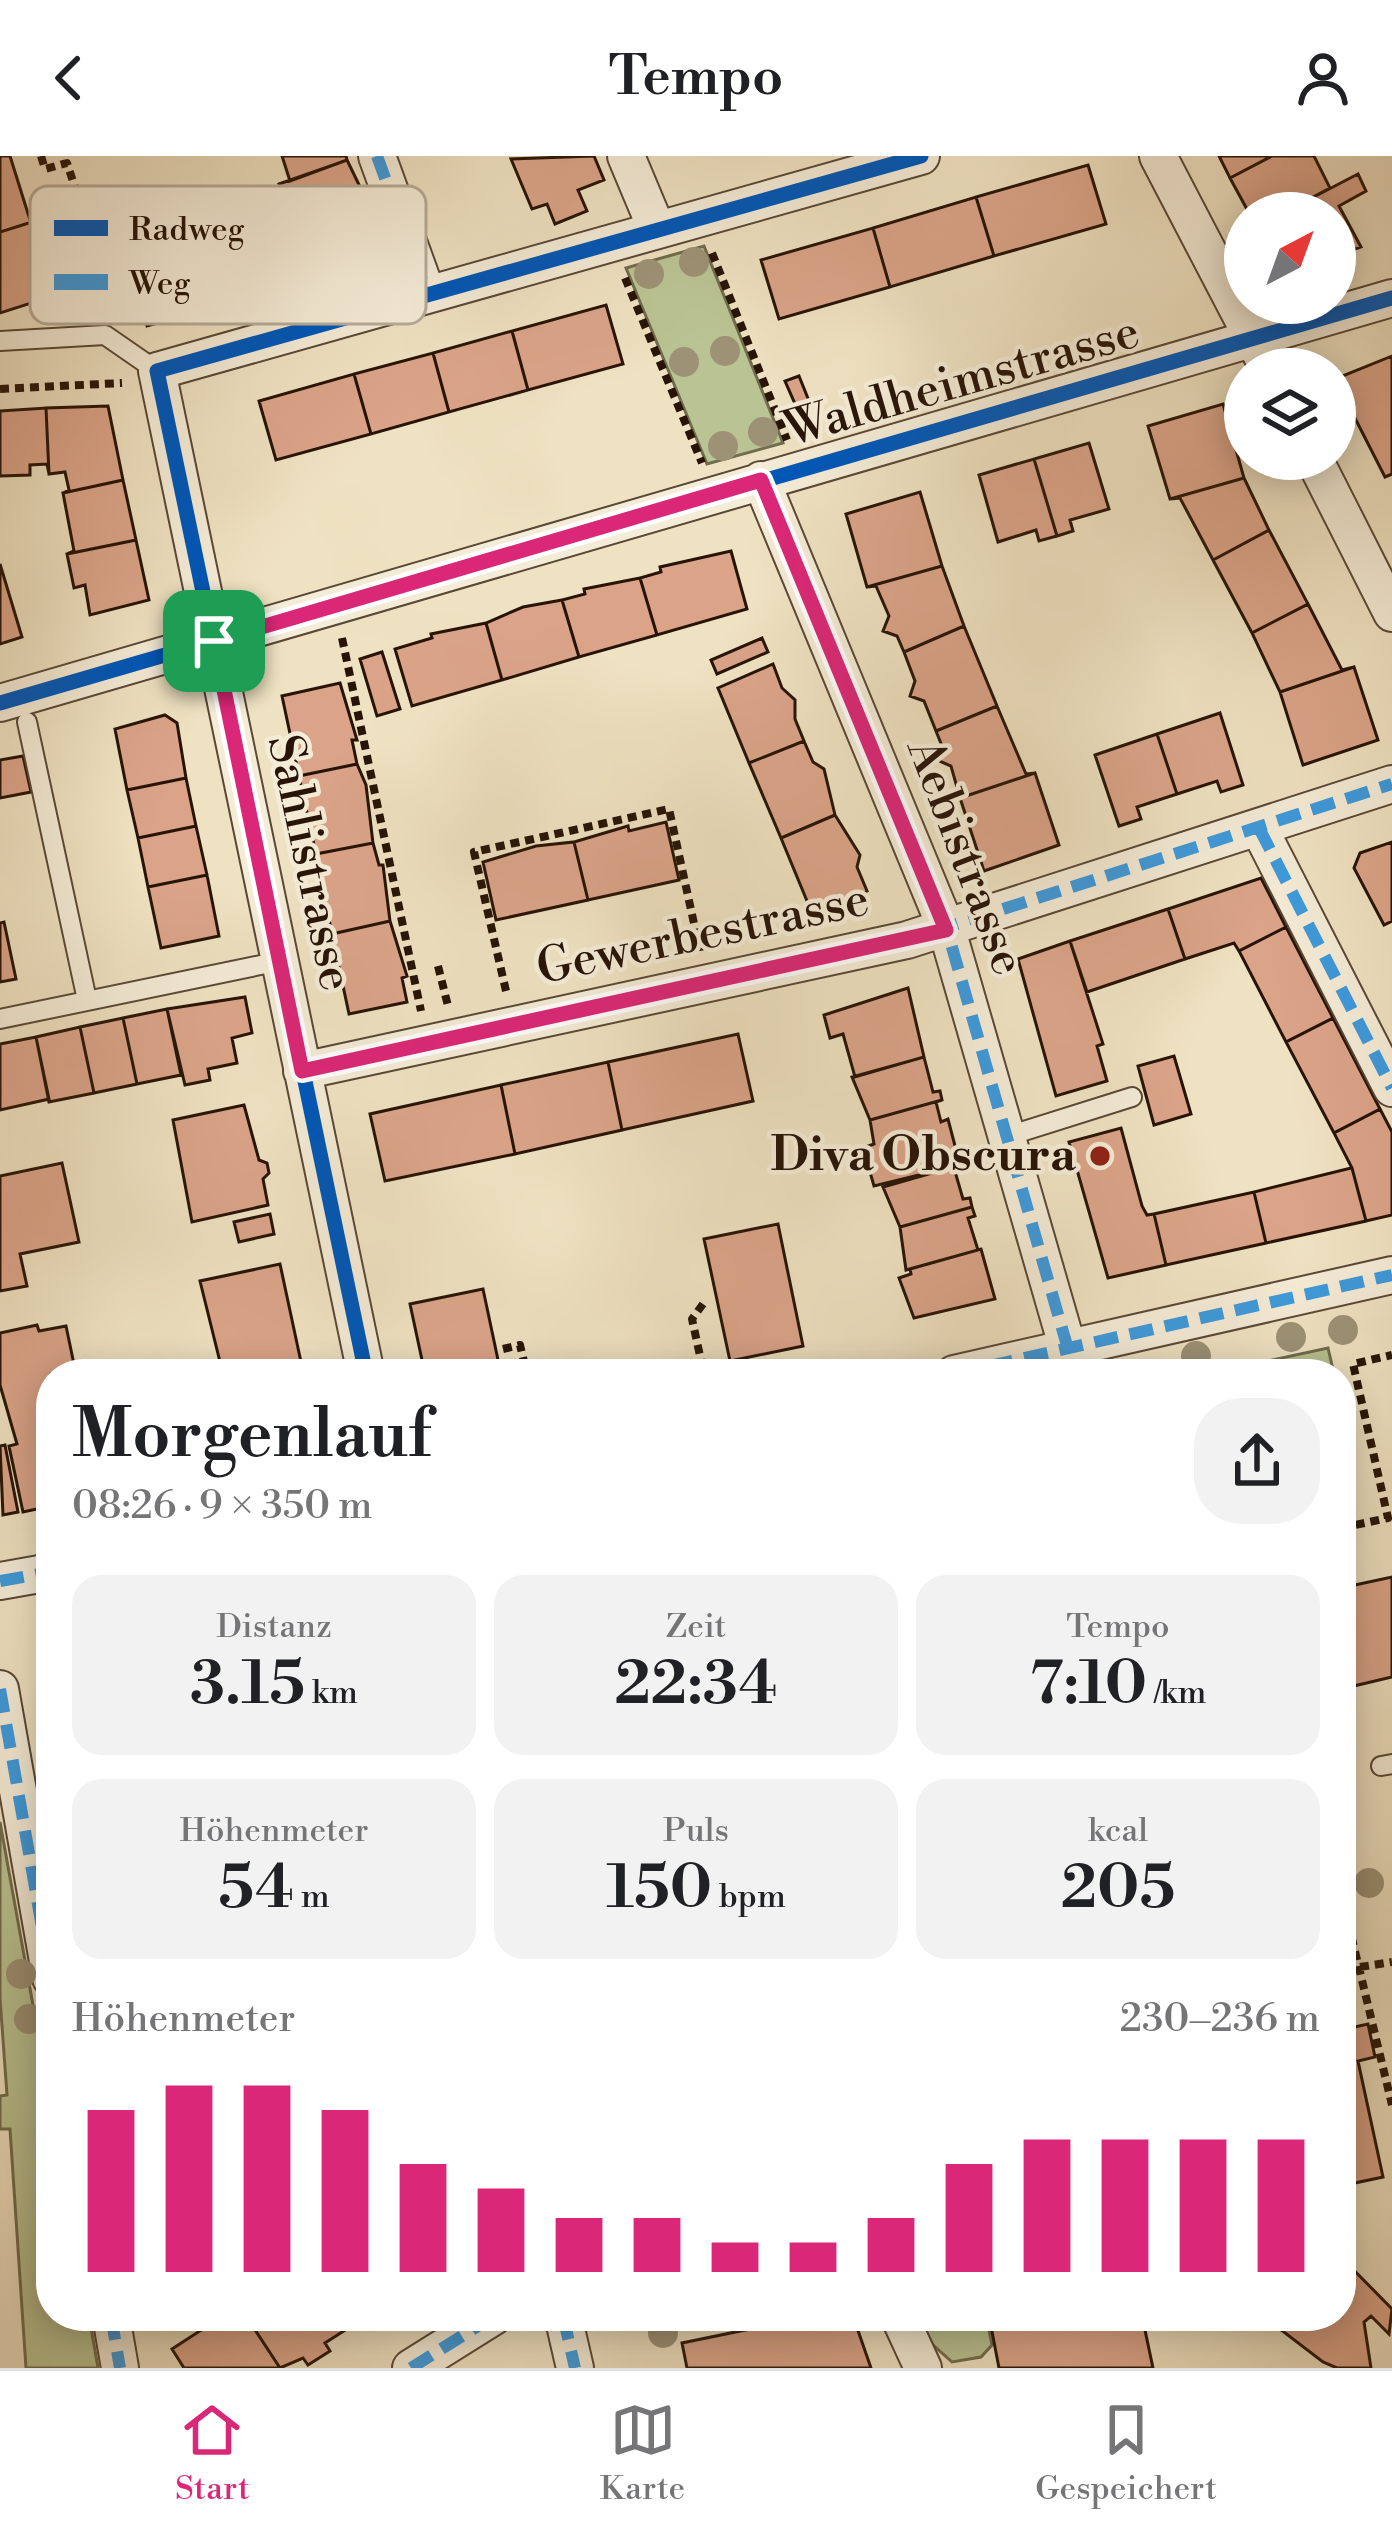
<!DOCTYPE html>
<html lang="de">
<meta charset="utf-8">
<style>
body{margin:0;font-family:"Libre Bodoni",serif;background:#f2f2f2;color:#202124;height:100vh;display:flex;flex-direction:column;font-size:45px;white-space:nowrap}
*{box-sizing:border-box;margin:0}
p{font-size:39px;color:#757577}
.icon{flex:none;width:66px;height:66px;fill:none;stroke:currentColor;stroke-width:2;stroke-linecap:round;stroke-linejoin:round}
.map{position:relative;flex:1;overflow:hidden}
.details{position:absolute;left:36px;top:1203px;width:1320px;height:972px;display:flex;flex-direction:column;background:#fff;border-radius:48px;box-shadow:0 6px 30px #0003}
.details>*{flex:none}
.needle{width:78px;rotate:41deg}
.fabs{position:absolute;left:1224px;top:36px;display:grid;gap:24px}
.fabs a{display:grid;place-items:center;width:132px;height:132px;border-radius:50%;background:#fff;box-shadow:0 6px 30px #0003;font-size:60px}
.pin{position:absolute;display:grid;place-items:center;width:102px;height:102px;color:#fff;margin:-51px;border-radius:24px;box-shadow:0 6px 18px #0006}
.round{display:grid;place-items:center;flex:none;width:126px;height:126px;border-radius:48px;background:#f2f2f2}
.overview{display:flex;align-items:center;justify-content:space-between;height:204px;padding:0 36px}
h1{font-size:66px;font-weight:600;line-height:90px}
.figures{display:grid;grid-template-columns:repeat(3,1fr);gap:18px;height:204px;padding:12px 36px}
.figures div{display:grid;align-content:center;border-radius:30px;background:#f2f2f2;text-align:center}
.figures b{font-size:60px;font-weight:600}
.figures small{font-size:33px;font-weight:400}
.figures p{font-size:33px}
.chart{height:336px;padding:24px 36px}
.chart p{display:flex;justify-content:space-between}
.chart svg{width:100%;height:216px;margin-top:12px;stroke:#db2777;stroke-width:6}
header{display:flex;justify-content:space-between;align-items:center;height:156px;padding:0 36px;background:#fff;font-size:54px;font-weight:600}
.tab-bar{display:flex;justify-content:space-around;align-items:center;height:168px;border-top:3px solid #e0e0e0;background:#fff;font-size:33px;color:#757577}
.tab-bar a{display:grid;justify-items:center;gap:6px}
.tab-bar .active{color:#db2777}
.map>svg:first-child{display:block}
.green{fill:#bac393;stroke:#706c4d;stroke-width:3}
.building{fill:#dba489;stroke:#271407;stroke-width:3}
.lines{fill:none;stroke-linecap:round;stroke-linejoin:round}
.service-casing{stroke:#594836;stroke-width:22}
.minor-casing{stroke:#594836;stroke-width:40}
.path{stroke:#271407;stroke-width:8;stroke-dasharray:9 6;stroke-linecap:butt}
.service{stroke:#f5ecd7;stroke-width:18}
.minor{stroke:#f5ecd7;stroke-width:36}
.quiet{stroke:#3d9add;stroke-width:12;stroke-dasharray:24 12;stroke-linecap:butt}
.cycleway-casing{stroke:#f5ecd7;stroke-width:22}
.cycleway{stroke:#0057b8;stroke-width:15}
.tree{fill:#9d9276}
.route-casing{stroke:#fff;stroke-width:24}
.route{stroke:#db2777;stroke-width:15}
.poi-dot{fill:#8f2418;stroke:#f5ecd7;stroke-width:4.5}
.labels{text-anchor:middle;dominant-baseline:central;stroke-width:9;stroke-linejoin:round;paint-order:stroke}
.street-label{font-size:48px;fill:#271407;stroke:#f5ecd7}
.poi-label{font-size:48px;font-weight:bold;fill:#271407;stroke:#f5ecd7;text-anchor:end}
.key{fill:#f5ecd7;stroke:#b7ab99;stroke-width:3}
.key-label{font-size:33px;fill:#271407}
</style>
<header><svg class="icon" aria-label="back" viewBox="0 0 24 24"><path d="M15 5l-7 7 7 7"/></svg>Tempo<svg class="icon" aria-label="person" viewBox="0 0 24 24"><circle cx="12" cy="8" r="4"/><path d="M4 21q1-7 8-7t8 7"/></svg></header>
<div class="map">
<svg width="1392" height="2212" viewBox="0 0 1392 2212">
<rect width="100%" height="100%" fill="#efe2c2"/>
<filter id="stains"><feTurbulence type="fractalNoise" baseFrequency=".00167" numOctaves="4"/><feColorMatrix values="0 0 0 0 .2 0 0 0 0 .09 0 0 0 0 .02 0 0 0 .5 -.17"/></filter>
<radialGradient id="worn" r=".72"><stop offset=".6" stop-color="#630" stop-opacity="0"/><stop offset="1" stop-color="#630" stop-opacity=".3"/></radialGradient>
<path class="green" d="M 704,90 L 783,287 L 707,308 L 626,112 Z
M 1328,1192 L 1334,1218 L 1208,1218 Z
M 0,1666 L 51,1949 L 51,2160 L 89,2160 L 98,2212 L 26,2212 L 10,1973 L 0,1973 L 0,1940 L 7,1939 L 0,1842 Z
M 918,2160 L 986,2160 L 992,2189 L 981,2201 L 952,2206 L 932,2188 Z"/>
<path class="building" d="M 0,0 L 10,0 L 30,64 L 54,59 L 0,76 Z
M 282,0 L 346,0 L 347,4 L 290,25 Z
M 594,0 L 604,24 L 578,34 L 587,55 L 555,68 L 547,48 L 532,53 L 511,3 Z
M 1219,0 L 1272,0 L 1230,22 Z
M 1272,0 L 1314,0 L 1330,32 L 1283,57 L 1249,57 L 1230,22 Z
M 347,4 L 362,35 L 298,58 L 296,39 L 284,44 L 279,28 Z
M 1088,9 L 1106,68 L 994,100 L 976,41 Z
M 1358,18 L 1366,35 L 1339,50 L 1361,91 L 1335,100 L 1335,57 L 1283,57 Z
M 976,41 L 994,100 L 890,131 L 873,72 Z
M 54,59 L 78,132 L 0,157 L 0,76 Z
M 873,72 L 890,131 L 779,163 L 761,104 Z
M 214,105 L 225,149 L 147,170 L 135,127 Z
M 606,149 L 623,208 L 528,234 L 512,175 Z
M 512,175 L 528,234 L 449,256 L 433,197 Z
M 433,197 L 449,256 L 371,278 L 354,218 Z
M 1392,200 L 1392,318 L 1385,321 L 1335,223 Z
M 354,218 L 371,278 L 276,304 L 259,245 Z
M 799,220 L 809,245 L 796,250 L 785,225 Z
M 1223,248 L 1244,322 L 1170,343 L 1148,270 Z
M 108,250 L 123,324 L 63,337 L 69,334 L 65,316 L 49,318 L 46,252 Z
M 46,252 L 49,318 L 47,308 L 30,309 L 30,319 L 0,320 L 0,255 Z
M 1089,287 L 1109,353 L 1070,364 L 1073,375 L 1057,380 L 1034,303 Z
M 1034,303 L 1057,380 L 1039,385 L 1036,374 L 998,386 L 979,319 Z
M 1244,322 L 1269,374 L 1213,404 L 1180,342 L 1170,343 Z
M 123,324 L 136,384 L 67,398 L 74,395 L 63,337 Z
M 920,336 L 942,410 L 867,431 L 846,358 Z
M 1269,374 L 1308,448 L 1252,477 L 1213,404 Z
M 136,384 L 149,444 L 90,459 L 85,429 L 74,432 L 67,398 Z
M 731,395 L 747,453 L 657,479 L 640,422 L 661,416 L 660,411 Z
M 0,408 L 22,481 L 0,488 Z
M 942,410 L 964,470 L 904,496 L 897,480 L 883,475 L 889,460 L 876,430 L 867,431 Z
M 640,422 L 657,479 L 579,501 L 562,444 L 585,438 L 584,433 Z
M 562,444 L 579,501 L 502,524 L 486,467 L 523,451 Z
M 1308,448 L 1342,514 L 1354,511 L 1280,536 L 1252,477 Z
M 486,467 L 502,524 L 412,550 L 395,493 L 432,482 L 431,478 Z
M 964,470 L 997,550 L 936,575 L 924,545 L 910,540 L 915,525 L 904,496 Z
M 762,482 L 768,496 L 717,518 L 711,504 Z
M 382,496 L 400,553 L 377,560 L 360,503 Z
M 773,508 L 782,532 L 795,544 L 795,563 L 804,585 L 749,607 L 718,532 Z
M 1354,511 L 1378,584 L 1303,609 L 1280,536 Z
M 340,527 L 357,584 L 352,584 L 357,608 L 299,620 L 282,540 Z
M 997,550 L 1026,618 L 1035,617 L 960,642 L 951,610 L 937,604 L 942,590 L 936,575 Z
M 1220,557 L 1243,629 L 1221,636 L 1217,625 L 1177,638 L 1157,578 Z
M 165,559 L 177,567 L 186,622 L 127,634 L 115,573 Z
M 1157,578 L 1177,638 L 1137,651 L 1141,663 L 1119,670 L 1095,599 Z
M 804,585 L 813,606 L 824,613 L 835,659 L 781,682 L 749,607 Z
M 23,600 L 31,636 L 0,642 L 0,604 Z
M 357,608 L 366,629 L 373,687 L 316,698 L 299,620 Z
M 1035,617 L 1059,689 L 984,715 L 960,642 Z
M 186,622 L 196,670 L 138,682 L 127,634 Z
M 835,659 L 860,699 L 857,711 L 867,735 L 812,757 L 781,682 Z
M 666,666 L 679,724 L 588,744 L 574,686 L 628,670 L 629,675 Z
M 196,670 L 207,719 L 148,731 L 138,682 Z
M 574,686 L 588,744 L 496,764 L 483,706 L 536,690 Z
M 1392,686 L 1392,765 L 1384,769 L 1354,712 L 1360,697 Z
M 373,687 L 379,709 L 383,709 L 390,765 L 332,778 L 316,698 Z
M 207,719 L 219,780 L 161,792 L 148,731 Z
M 1261,722 L 1286,771 L 1239,795 L 1234,787 L 1185,803 L 1168,753 Z
M 1168,753 L 1185,803 L 1087,836 L 1070,785 Z
M 390,765 L 407,820 L 402,822 L 407,846 L 349,858 L 332,778 Z
M 4,766 L 16,823 L 0,826 L 0,767 Z
M 1286,771 L 1333,862 L 1286,886 L 1239,795 Z
M 1070,785 L 1103,888 L 1097,890 L 1107,925 L 1056,940 L 1018,803 Z
M 908,832 L 924,901 L 855,921 L 843,878 L 830,882 L 824,859 Z
M 245,841 L 252,877 L 232,882 L 237,907 L 208,913 L 210,924 L 185,929 L 167,853 Z
M 167,853 L 181,919 L 137,928 L 123,862 Z
M 123,862 L 137,928 L 94,937 L 80,871 Z
M 1333,862 L 1380,953 L 1334,977 L 1286,886 Z
M 80,871 L 94,937 L 49,946 L 36,881 Z
M 738,878 L 753,945 L 622,974 L 608,906 Z
M 36,881 L 49,943 L 0,954 L 0,888 Z
M 1174,900 L 1191,958 L 1154,969 L 1138,910 Z
M 924,901 L 933,936 L 940,935 L 942,944 L 870,964 L 852,921 Z
M 608,906 L 622,974 L 515,998 L 501,929 Z
M 501,929 L 515,998 L 385,1025 L 370,958 Z
M 942,944 L 936,946 L 941,966 L 948,963 L 960,1009 L 874,1030 L 863,992 L 874,988 L 870,964 Z
M 244,949 L 259,1004 L 267,1007 L 269,1017 L 263,1023 L 268,1049 L 192,1066 L 173,964 Z
M 1380,953 L 1392,976 L 1392,1059 L 1366,1065 L 1352,1012 L 1334,977 Z
M 1121,972 L 1142,1050 L 1147,1059 L 1154,1058 L 1166,1109 L 1108,1122 L 1069,986 Z
M 62,1007 L 79,1086 L 20,1098 L 27,1130 L 0,1135 L 0,1020 Z
M 960,1009 L 954,1012 L 963,1043 L 970,1042 L 972,1051 L 900,1071 L 883,1031 Z
M 1351,1012 L 1352,1012 L 1366,1065 L 1266,1087 L 1254,1036 Z
M 1254,1036 L 1266,1087 L 1166,1109 L 1154,1058 Z
M 972,1051 L 975,1060 L 968,1062 L 978,1094 L 906,1114 L 900,1071 Z
M 270,1058 L 274,1078 L 239,1086 L 234,1066 Z
M 778,1068 L 803,1190 L 730,1205 L 704,1083 Z
M 981,1093 L 995,1143 L 914,1162 L 899,1122 L 911,1118 L 910,1113 Z
M 280,1108 L 301,1206 L 287,1209 L 289,1218 L 223,1218 L 200,1125 Z
M 483,1133 L 501,1218 L 425,1218 L 410,1148 Z
M 37,1169 L 39,1175 L 66,1170 L 76,1218 L 51,1218 L 51,1350 L 23,1356 L 9,1290 L 17,1288 L 0,1229 L 0,1177 Z
M 5,1289 L 18,1356 L 3,1359 L 0,1290 Z
M 1392,1421 L 1392,1521 L 1341,1533 L 1341,1432 Z
M 1368,1868 L 1375,1901 L 1358,1905 L 1383,2021 L 1341,2030 L 1346,2053 L 1341,2054 L 1341,1874 Z
M 1341,2101 L 1392,2153 L 1389,2178 L 1371,2160 L 1364,2166 L 1371,2212 L 1337,2212 L 1323,2206 L 1263,2160 L 1341,2160 Z
M 223,2160 L 246,2160 L 280,2212 L 184,2212 L 172,2193 Z
M 246,2160 L 363,2160 L 364,2162 L 325,2187 L 330,2195 L 308,2209 L 303,2202 L 280,2212 Z
M 783,2160 L 854,2163 L 871,2212 L 687,2212 L 682,2187 L 784,2166 Z
M 989,2160 L 1142,2160 L 1153,2212 L 999,2212 Z"/>
<g class="lines">
<defs>
<path id="service" d="M 0,185 L 105,179 L 157,215
M 27,566 L 87,844
M 0,863 L 280,805
M 1008,980 L 1132,941
M 1381,1610 L 1392,1608"/>
<path id="minor" d="M 377,0 L 427,138
M 626,0 L 657,74
M 1158,0 L 1269,213
M 1314,303 L 1392,457
M 761,324 L 947,774 L 1068,1193
M 0,547 L 1392,142
M 1259,672 L 1392,932
M 302,915 L 907,784 L 1392,628
M 366,1218 L 157,215 L 921,0
M 954,1218 L 1392,1119
M 0,1425 L 51,1416
M 0,1533 L 51,1822
M 111,2160 L 120,2212
M 563,2160 L 575,2212
M 899,2160 L 923,2212
M 411,2212 L 494,2160"/>
</defs>
<use href="#service" class="service-casing"/>
<use href="#minor" class="minor-casing"/>
<path class="path" d="M 41,0 L 45,13 L 67,7 L 107,130 L 106,154
M 712,97 L 787,284
M 625,122 L 702,307
M 0,233 L 122,227
M 342,482 L 421,855
M 438,810 L 448,850
M 506,835 L 474,696 L 669,653 L 700,795
M 703,1148 L 692,1163 L 704,1218
M 503,1193 L 520,1189 L 527,1218
M 1341,1372 L 1388,1362 L 1353,1208 L 1392,1199
M 1341,1737 L 1392,1949
M 1360,1811 L 1392,1806"/>
<use href="#service" class="service"/>
<use href="#minor" class="minor"/>
<path class="quiet" d="M 377,0 L 427,138
M 761,324 L 947,774 L 1068,1193
M 1259,672 L 1392,932
M 302,915 L 907,784 L 1392,628
M 954,1218 L 1392,1119
M 0,1425 L 51,1416
M 0,1533 L 51,1822
M 111,2160 L 120,2212
M 563,2160 L 575,2212
M 411,2212 L 494,2160"/>
<defs>
<path id="cycleway" d="M 0,547 L 1392,142
M 366,1218 L 157,215 L 921,0"/>
</defs>
<use href="#cycleway" class="cycleway-casing"/>
<use href="#cycleway" class="cycleway"/>
</g>
<g class="tree">
<circle cx="694" cy="106" r="15"/>
<circle cx="649" cy="118" r="15"/>
<circle cx="725" cy="195" r="15"/>
<circle cx="684" cy="206" r="15"/>
<circle cx="763" cy="276" r="15"/>
<circle cx="723" cy="290" r="15"/>
<circle cx="1343" cy="1174" r="15"/>
<circle cx="1291" cy="1181" r="15"/>
<circle cx="1196" cy="1200" r="15"/>
<circle cx="1369" cy="1727" r="15"/>
<circle cx="21" cy="1818" r="15"/>
<circle cx="29" cy="1863" r="15"/>
<circle cx="663" cy="2177" r="15"/>
</g>
<g class="lines">
<defs>
<path id="route" d="M 761,324 L 946,774 L 302,915 L 214,485 Z"/>
</defs>
<use href="#route" class="route-casing"/>
<use href="#route" class="route"/>
</g>
<circle class="poi-dot" cx="1100" cy="1000" r="12"/>
<g class="labels">
<g class="street-label">
<text transform="translate(962 226) rotate(-16)">Waldheimstrasse</text>
<text transform="translate(965 701) rotate(69)">Aebistrasse</text>
<text transform="translate(309 707) rotate(78)">Sahlistrasse</text>
<text transform="translate(703 779) rotate(-12)">Gewerbestrasse</text>
</g>
<g class="poi-label">
<text x="1076" y="1000">Diva Obscura</text>
</g>
</g>
<rect x="30" y="30" width="396" height="138" rx="18" class="key"/>
<rect x="54" y="64" width="54" height="16" fill="#0057b8"/>
<rect x="54" y="118" width="54" height="16" fill="#3d9add"/>
<g class="key-label">
<text x="129" y="84">Radweg</text>
<text x="129" y="138">Weg</text>
</g>
<rect width="100%" height="100%" filter="url(#stains)"/>
<rect width="100%" height="100%" fill="url(#worn)"/>
</svg>
<div class="fabs">
<a><svg class="needle" viewBox="-14 -14 28 28"><path d="M0-13l5 13h-10z" fill="#e53935"/><path d="M0 13l5-13h-10z" fill="#757577"/></svg></a>
<a><svg class="icon" aria-label="layers" viewBox="0 0 24 24"><path d="M12 4l9 5-9 5-9-5zM3 14l9 5 9-5"/></svg></a>
</div>
<div class="pin" style="left:214px;top:485px;background:#1e9e55"><svg class="icon" aria-label="arrive" viewBox="0 0 24 24"><path d="M6 21V4h12l-3 4 3 4H6"/></svg></div>
<section class="details">
<div class="overview"><div><h1>Morgenlauf</h1><p>08:26 · 9 × 350 m</p></div><a class="round"><svg class="icon" aria-label="share" viewBox="0 0 24 24"><path d="M12 15V3M7 8l5-5 5 5M5 13v7h14v-7"/></svg></a></div>
<div class="figures">
<div><p>Distanz</p><b>3.15<small> km</small></b></div>
<div><p>Zeit</p><b>22:34</b></div>
<div><p>Tempo</p><b>7:10<small> /km</small></b></div>
</div>
<div class="figures">
<div><p>Höhenmeter</p><b>54<small> m</small></b></div>
<div><p>Puls</p><b>150<small> bpm</small></b></div>
<div><p>kcal</p><b>205</b></div>
</div>
<div class="chart"><p><span>Höhenmeter</span>230–236 m</p>
<svg viewBox="0 0 160 44" preserveAspectRatio="none"><path d="M5 44V11M15 44V6M25 44V6M35 44V11M45 44V22M55 44V27M65 44V33M75 44V33M85 44V38M95 44V38M105 44V33M115 44V22M125 44V17M135 44V17M145 44V17M155 44V17"/></svg>
</div>
</section>
</div>
<nav class="tab-bar">
<a class="active"><svg class="icon" aria-label="home" viewBox="0 0 24 24"><path d="M3 11l9-7 9 7M6 9v11h12V9"/></svg>Start</a>
<a><svg class="icon" aria-label="map" viewBox="0 0 24 24"><path d="M3 6l6-2 6 2 6-2v14l-6 2-6-2-6 2zM9 4v14M15 6v14"/></svg>Karte</a>
<a><svg class="icon" aria-label="saved" viewBox="0 0 24 24"><path d="M7 4h10v16l-5-4-5 4z"/></svg>Gespeichert</a>
</nav>
